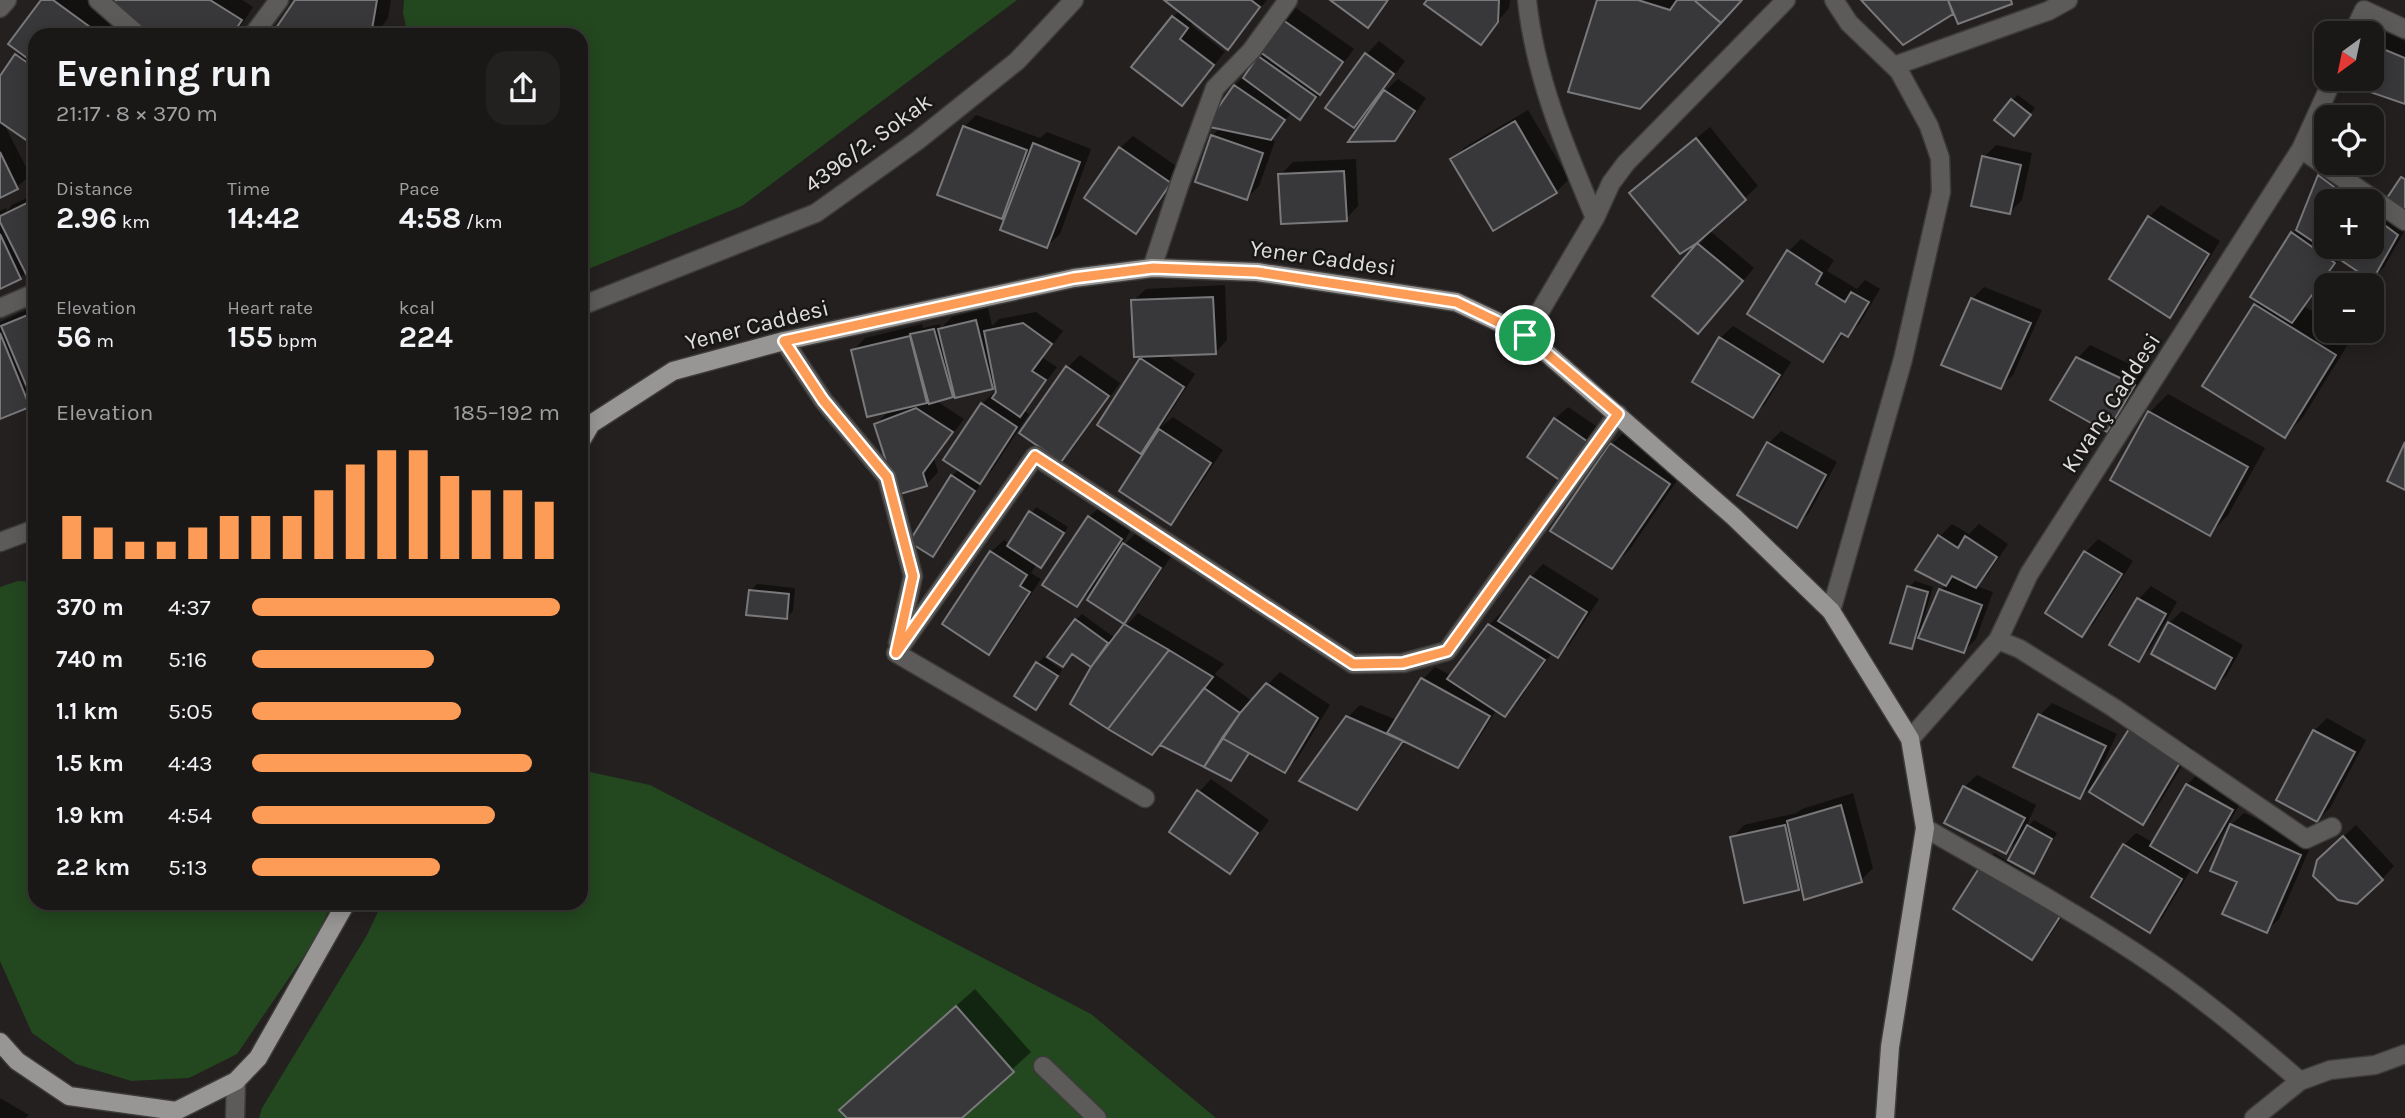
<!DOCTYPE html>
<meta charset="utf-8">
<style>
body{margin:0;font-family:Karla,sans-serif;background:#232120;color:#f1f3f6;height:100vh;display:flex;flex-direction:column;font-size:26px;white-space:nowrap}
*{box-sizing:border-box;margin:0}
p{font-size:23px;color:#9fa0a1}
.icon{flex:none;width:38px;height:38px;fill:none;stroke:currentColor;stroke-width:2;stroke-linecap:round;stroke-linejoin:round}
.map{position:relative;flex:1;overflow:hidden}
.panel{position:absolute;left:28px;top:28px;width:560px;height:882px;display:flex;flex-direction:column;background:#1a1817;border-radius:21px;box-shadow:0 4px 18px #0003,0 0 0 2px #383736}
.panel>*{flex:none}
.needle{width:46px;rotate:213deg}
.buttons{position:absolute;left:2314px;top:21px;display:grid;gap:14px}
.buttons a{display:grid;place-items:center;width:70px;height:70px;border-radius:14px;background:#1a1817;box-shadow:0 4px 18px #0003,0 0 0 2px #383736;font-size:35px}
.pin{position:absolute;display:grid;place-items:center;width:60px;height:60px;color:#fff;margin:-30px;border:4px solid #fff;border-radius:50%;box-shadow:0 2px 7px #0007}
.round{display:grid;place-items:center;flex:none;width:74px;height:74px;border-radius:21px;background:#232120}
.head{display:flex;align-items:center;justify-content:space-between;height:119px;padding:0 28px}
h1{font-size:38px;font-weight:700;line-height:52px}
.stats{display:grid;grid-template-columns:repeat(3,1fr);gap:10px;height:119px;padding:7px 28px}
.stats div{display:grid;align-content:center}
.stats b{font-size:30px;font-weight:700}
.stats small{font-size:19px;font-weight:400}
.stats p{font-size:19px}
.chart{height:196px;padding:14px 28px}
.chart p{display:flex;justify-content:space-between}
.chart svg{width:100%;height:126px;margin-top:7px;stroke:#fd9c56;stroke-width:6}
ul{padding:0 28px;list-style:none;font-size:23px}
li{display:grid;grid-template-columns:112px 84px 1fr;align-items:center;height:52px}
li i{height:18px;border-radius:9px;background:#fd9c56}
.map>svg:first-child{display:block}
.green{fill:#23471f}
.shadow{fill:#0007;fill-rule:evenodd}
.building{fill:#383739;stroke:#79787b;stroke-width:2}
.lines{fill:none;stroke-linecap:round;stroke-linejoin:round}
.minor-casing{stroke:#3d3b3a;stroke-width:21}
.major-casing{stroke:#3d3b3a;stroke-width:21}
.minor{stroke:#5c5b5a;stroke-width:18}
.major{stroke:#979694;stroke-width:18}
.route-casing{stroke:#fff;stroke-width:14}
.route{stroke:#fd9c56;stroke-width:9}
.labels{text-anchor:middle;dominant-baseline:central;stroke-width:5;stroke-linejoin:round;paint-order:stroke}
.street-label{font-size:23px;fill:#e0dedd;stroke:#191716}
</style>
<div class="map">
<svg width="2405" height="1118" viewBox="0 0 2405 1118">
<rect width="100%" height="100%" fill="#23201f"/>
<path class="green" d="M 404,0 L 1017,0 L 742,206 L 581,272 L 581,35 L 408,35 L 403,13 Z
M 18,581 L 35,582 L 35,903 L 332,903 L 315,940 L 237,1054 L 189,1078 L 131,1081 L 76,1064 L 32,1033 L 0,961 L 0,587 Z
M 581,770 L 650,785 L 1091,1014 L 1216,1118 L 259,1118 L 262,1108 L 367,935 L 382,903 L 581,903 Z"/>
<path class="shadow" d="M 43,0 L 96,0 L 143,35 L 35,35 L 35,144 L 3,122 L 30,175 L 17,187 L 0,196 L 0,80 L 21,51 Z
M 118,0 L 242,0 L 253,7 L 235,35 L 156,35 Z
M 297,0 L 391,0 L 388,18 L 376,35 L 281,35 Z
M 1167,0 L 1267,0 L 1227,47 L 1194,21 L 1191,25 L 1225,52 L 1181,104 L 1173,17 L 1180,10 Z
M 1333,0 L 1390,0 L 1368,25 Z
M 1429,0 L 1510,0 L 1509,8 L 1480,43 Z
M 1599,0 L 1741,0 L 1659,89 Z
M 1296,8 L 1354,49 L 1312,105 L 1300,117 L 1292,112 L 1270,139 L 1275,141 L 1259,186 L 1247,198 L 1212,136 L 1221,127 L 1208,124 L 1235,86 L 1264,53 L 1284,21 Z
M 2376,28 L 2405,41 L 2405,102 L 2346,82 L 2348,79 L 2371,79 L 2371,33 Z
M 1379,41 L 1405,61 L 1383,91 L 1384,92 L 1398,79 L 1426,98 L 1407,126 L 1394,139 L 1372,108 L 1353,126 L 1328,107 L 1367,54 Z
M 2018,95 L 2035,108 L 2019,128 L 2012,100 Z
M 1528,110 L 1569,179 L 1556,192 L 1453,159 L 1465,147 Z
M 976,115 L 1040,138 L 1047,132 L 1091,149 L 1060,234 L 1047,246 L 1010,208 L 1001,217 L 964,127 Z
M 1710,127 L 1758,186 L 1709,230 L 1754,268 L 1710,320 L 1655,296 L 1705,238 L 1644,181 Z
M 1133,136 L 1182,170 L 1148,219 L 1136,231 L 1120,148 Z
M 1996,145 L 2032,153 L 2022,200 L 2009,213 L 1984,157 Z
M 1356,159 L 1358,206 L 1346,219 L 1280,175 L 1293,162 Z
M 2332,164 L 2405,219 L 2405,230 L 2384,267 L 2372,279 L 2340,258 L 2305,307 L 2326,319 L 2326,331 L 2344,331 L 2353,336 L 2303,417 L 2285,436 L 2255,305 L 2260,301 L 2253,296 L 2293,233 L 2299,226 L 2320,176 ZM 2326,201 L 2371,201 L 2371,247 L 2326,247 Z
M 35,194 L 35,270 L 27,272 L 20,278 L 0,287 L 0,211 L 6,208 L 7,211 L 12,205 Z
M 2161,205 L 2220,241 L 2182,303 L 2170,315 L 2149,217 Z
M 1801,239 L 1834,260 L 1827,271 L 1857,289 L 1865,280 L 1880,289 L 1860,323 L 1848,335 L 1844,333 L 1835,347 L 1823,360 L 1788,252 Z
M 1225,285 L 1227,340 L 1215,353 L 1165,354 L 1195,374 L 1161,427 L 1173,417 L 1223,450 L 1183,510 L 1171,523 L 1151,441 L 1141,452 L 1141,359 L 1146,355 L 1133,301 L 1146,289 Z
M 1984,287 L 2042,310 L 2013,375 L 2000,387 L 1972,299 Z
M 35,306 L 35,399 L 29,405 L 0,417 L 0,322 Z
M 988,308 L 992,326 L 999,319 L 1036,312 L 1063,331 L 1043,358 L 1057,367 L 1024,411 L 1029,414 L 992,470 L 985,477 L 945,542 L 933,555 L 952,476 L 959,469 L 982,404 L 994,392 L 998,394 L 996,383 L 992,387 L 955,393 L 952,396 L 935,400 L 964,419 L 934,459 L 938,472 L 926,485 L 876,424 L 890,410 L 853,351 L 865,338 L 922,324 L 923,328 L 940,324 L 941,328 L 952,317 Z
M 1733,326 L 1791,362 L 1765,404 L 1752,416 L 1720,338 Z
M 2090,345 L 2146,372 L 2119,417 L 2107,429 L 2053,399 L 2078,358 Z
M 1080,355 L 1120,383 L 1073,448 L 1061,460 L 1021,432 L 1068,367 Z
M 2168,394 L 2265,448 L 2228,515 L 2210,534 L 2150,412 Z
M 1568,407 L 1599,428 L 1573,466 L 1555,419 Z
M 1630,426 L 1687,466 L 1630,549 L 1612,567 L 1552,530 L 1612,444 Z
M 1781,431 L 1837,462 L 1809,513 L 1796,526 L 1769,443 Z
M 1102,505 L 1133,526 L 1119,550 L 1137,532 L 1172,555 L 1136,609 L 1124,622 L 1115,560 L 1112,558 L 1089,593 L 1077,605 L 1089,517 Z
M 1036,507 L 1068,527 L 1047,560 L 1041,566 L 1037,564 L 1031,573 L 1041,579 L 1001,640 L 988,653 L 991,552 L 1004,540 L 1010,544 Z
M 1952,524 L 1969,534 L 1979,524 L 2008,544 L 1988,574 L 1976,586 L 1993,592 L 1976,639 L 1964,651 L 1919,636 L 1911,647 L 1909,587 L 1915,581 L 1933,587 L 1919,635 L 1921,636 L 1941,590 L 1946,585 L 1940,536 Z
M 2098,539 L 2133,561 L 2094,623 L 2082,635 L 2047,612 L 2086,552 Z
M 1543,564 L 1599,599 L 1570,644 L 1558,656 L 1552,653 L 1518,702 L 1505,715 L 1497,709 L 1470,753 L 1458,766 L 1406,740 L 1369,795 L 1357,808 L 1347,718 L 1360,705 L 1397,720 L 1423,679 L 1435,667 L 1452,676 L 1489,625 L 1502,612 L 1505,614 L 1531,577 Z
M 757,584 L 795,588 L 793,611 L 787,617 L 751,590 Z
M 2151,586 L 2177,602 L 2151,647 L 2138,660 L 2112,645 L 2139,599 Z
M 2182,611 L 2243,645 L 2227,675 L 2215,687 L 2169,623 Z
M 1138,613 L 1224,664 L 1215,674 L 1252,701 L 1280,672 L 1330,705 L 1297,759 L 1284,771 L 1250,752 L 1231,779 L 1161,744 L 1096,660 L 1073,653 L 1063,665 L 1076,620 L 1082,614 L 1115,638 Z
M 1044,657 L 1062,670 L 1036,708 L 1038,663 Z
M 2052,703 L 2117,734 L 2093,785 L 2080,797 L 2040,715 Z
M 2142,718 L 2193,748 L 2155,810 L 2142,822 L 2130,730 Z
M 2327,718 L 2366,740 L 2330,808 L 2317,820 L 2314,731 Z
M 2199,772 L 2244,797 L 2209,858 L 2197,871 L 2192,868 L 2162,918 L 2149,931 L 2124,845 L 2136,833 L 2154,843 L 2187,785 Z
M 1977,775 L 2036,805 L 2024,831 L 2034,820 L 2057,833 L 2039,866 L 2033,871 L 2022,836 L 2006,852 L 1964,787 Z
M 1211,779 L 1269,820 L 1242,859 L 1230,871 L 1199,792 Z
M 1853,793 L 1873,868 L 1861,880 L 1803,884 L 1798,889 L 1732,838 L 1744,825 L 1797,813 L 1802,809 Z
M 2244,813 L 2312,843 L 2279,919 L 2266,931 L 2239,881 L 2231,825 Z
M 2356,825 L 2394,866 L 2382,879 L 2332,847 Z
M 1994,853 L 2072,902 L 2044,945 L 2032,958 L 1982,866 Z
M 975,989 L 1031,1052 L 959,1118 L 849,1118 L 860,1091 Z
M 0,1098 L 29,1115 L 25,1118 L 0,1118 Z"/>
<path class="building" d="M 41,0 L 53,0 L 101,35 L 35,35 L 35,64 L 8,44 Z
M 116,0 L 210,0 L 242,20 L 232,35 L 152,35 L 110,8 Z
M 295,0 L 377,0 L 371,35 L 279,35 L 274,31 Z
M 1164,0 L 1251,0 L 1260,7 L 1228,50 Z
M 1330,0 L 1388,0 L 1368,28 Z
M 1427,0 L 1499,0 L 1498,22 L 1481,45 L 1424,4 Z
M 1597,0 L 1638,0 L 1670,10 L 1677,0 L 1694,0 L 1721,23 L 1640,109 L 1568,92 Z
M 1694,0 L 1742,0 L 1721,23 Z
M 1861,0 L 1948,0 L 1953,14 L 1903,45 Z
M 1948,0 L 2011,0 L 2012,4 L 1958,24 Z
M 1172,16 L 1188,28 L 1180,39 L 1214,65 L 1182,106 L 1131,67 Z
M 1283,20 L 1343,62 L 1320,95 L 1260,52 Z
M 2371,44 L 2405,58 L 2405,104 L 2344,83 L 2346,79 L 2371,79 Z
M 1365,53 L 1394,74 L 1354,128 L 1325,108 Z
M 15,54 L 35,68 L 35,146 L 0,122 L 0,76 Z
M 1258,56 L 1316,97 L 1300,120 L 1243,78 Z
M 1234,85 L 1285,120 L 1271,140 L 1205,126 Z
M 1384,90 L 1415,111 L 1395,141 L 1348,142 Z
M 2011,99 L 2031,115 L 2014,136 L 1994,120 Z
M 1515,121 L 1557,193 L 1493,231 L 1450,159 Z
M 963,126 L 1027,150 L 1002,219 L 937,195 Z
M 1211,135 L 1263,153 L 1247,200 L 1195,182 Z
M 1696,138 L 1746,200 L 1697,243 L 1680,254 L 1629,193 Z
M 1033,143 L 1080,162 L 1047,248 L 1000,230 Z
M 1119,147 L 1171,183 L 1136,234 L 1084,198 Z
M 0,152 L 18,189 L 0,198 Z
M 1982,156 L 2021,165 L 2010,214 L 1971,206 Z
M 1344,171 L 1347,221 L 1281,224 L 1278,174 Z
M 2318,175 L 2353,201 L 2326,201 L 2326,247 L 2371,247 L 2371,215 L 2398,235 L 2372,281 L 2296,230 Z
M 2401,177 L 2405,179 L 2405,210 L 2387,198 Z
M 35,199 L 35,272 L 27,276 L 0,222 L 0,216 Z
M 2148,216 L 2209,254 L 2170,318 L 2109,279 Z
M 2291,232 L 2335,263 L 2292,323 L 2250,297 Z
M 0,234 L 21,279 L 0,289 Z
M 1697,243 L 1743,281 L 1698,334 L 1652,296 Z
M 1787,250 L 1822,273 L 1816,284 L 1845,302 L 1851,292 L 1869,302 L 1848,337 L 1841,333 L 1823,362 L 1747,314 Z
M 1213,297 L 1216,354 L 1134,357 L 1131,300 Z
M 1971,298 L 2031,323 L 2001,389 L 1941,365 Z
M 2254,304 L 2336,355 L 2285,438 L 2202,386 Z
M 35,312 L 35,395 L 31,397 L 1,326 Z
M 976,320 L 993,389 L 955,398 L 938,329 Z
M 1023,323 L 1052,344 L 1032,371 L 1046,380 L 1020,417 L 992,398 L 996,392 L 984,331 Z
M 934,329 L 953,397 L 929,404 L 910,334 Z
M 0,333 L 30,407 L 0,419 Z
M 910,336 L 927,403 L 867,417 L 851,350 Z
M 1719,337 L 1780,375 L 1753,418 L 1692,382 Z
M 2076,357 L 2135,385 L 2107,432 L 2050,400 Z
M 1140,358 L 1184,387 L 1141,454 L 1097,425 Z
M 1066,366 L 1109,396 L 1061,462 L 1019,433 Z
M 981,403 L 1017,427 L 980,484 L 943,460 Z
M 916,408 L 953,432 L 923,473 L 927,486 L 897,495 L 874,424 Z
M 2148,411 L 2248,467 L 2210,536 L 2110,480 Z
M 1554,418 L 1588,442 L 1561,481 L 1527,457 Z
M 1159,429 L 1211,463 L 1171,525 L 1119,491 Z
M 1767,442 L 1826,475 L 1797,528 L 1737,495 Z
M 2405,442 L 2405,490 L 2387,481 Z
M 1610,443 L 1670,484 L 1612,569 L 1550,531 Z
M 951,475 L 975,491 L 933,557 L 909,542 Z
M 1029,511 L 1064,533 L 1041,568 L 1007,546 Z
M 1088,516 L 1122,539 L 1077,607 L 1042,585 Z
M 1938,535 L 1958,548 L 1965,536 L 1997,557 L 1976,588 L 1952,576 L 1946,586 L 1915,570 Z
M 1123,543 L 1161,568 L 1124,624 L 1087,600 Z
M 990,551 L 1027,575 L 1020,586 L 1030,592 L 989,655 L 942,624 Z
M 2084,551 L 2122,574 L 2082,637 L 2045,613 Z
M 1530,576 L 1587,612 L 1558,658 L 1498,621 Z
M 1907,586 L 1928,592 L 1912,649 L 1890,643 Z
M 1939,589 L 1982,605 L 1964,653 L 1918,638 Z
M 749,590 L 789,594 L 787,619 L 746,615 Z
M 2137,598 L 2166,614 L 2139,662 L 2109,645 Z
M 1075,619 L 1108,643 L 1091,667 L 1072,654 L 1063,667 L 1047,657 Z
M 2168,622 L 2232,658 L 2215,689 L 2151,654 Z
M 1124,624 L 1169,650 L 1108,729 L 1070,704 L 1091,667 Z
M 1488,624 L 1545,660 L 1505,717 L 1447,679 Z
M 1169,650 L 1213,677 L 1152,755 L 1108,729 Z
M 1036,662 L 1058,676 L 1036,710 L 1014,696 Z
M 1421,678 L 1490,716 L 1458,768 L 1387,733 Z
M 1266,683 L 1318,718 L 1285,773 L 1222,738 L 1240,713 Z
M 1204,688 L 1240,713 L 1204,767 L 1160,745 Z
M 2038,714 L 2106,746 L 2080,799 L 2013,767 Z
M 1346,716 L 1403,741 L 1357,810 L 1299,781 Z
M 2129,729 L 2181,761 L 2143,825 L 2089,792 Z
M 2313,730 L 2355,752 L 2317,822 L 2276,800 Z
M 1222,738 L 1249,753 L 1231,781 L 1204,767 Z
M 2186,784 L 2233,810 L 2197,873 L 2150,846 Z
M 1963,786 L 2025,818 L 2006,854 L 1944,823 Z
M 1197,790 L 1258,833 L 1230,874 L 1169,832 Z
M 1841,805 L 1862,882 L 1804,900 L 1787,821 Z
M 2230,824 L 2301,855 L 2267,933 L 2222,914 L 2237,882 L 2210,871 Z
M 1785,825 L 1799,890 L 1744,903 L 1730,837 Z
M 2027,825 L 2052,839 L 2034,874 L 2008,860 Z
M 2343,836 L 2383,880 L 2357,904 L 2338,900 L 2313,876 L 2317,860 Z
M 2123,844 L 2182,879 L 2150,933 L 2091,897 Z
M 1981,865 L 2061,915 L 2032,960 L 1953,909 Z
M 956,1006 L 1014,1072 L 962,1118 L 847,1118 L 839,1110 Z"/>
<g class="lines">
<defs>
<path id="minor" d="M 98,0 L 138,35
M 1527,0 C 1535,77 1565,147 1595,218
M 0,8 L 7,0
M 2364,10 L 2405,29
M 2353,33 L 2364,10
M 253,35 L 279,0
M 1894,66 L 2048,11 L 2068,0
M 2301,149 L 2405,221
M 1152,268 L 1180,183 L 1215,88 L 1251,51 L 1288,0
M 581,306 L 816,213 L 917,141 L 1017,61 L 1074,0
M 0,308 L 35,293
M 1526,335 L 1595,218 L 1611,183 L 1626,163 L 1786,0
M 784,341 L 823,400 L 887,477 L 913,576 L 898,643
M 0,542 L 35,529
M 1831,611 L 1903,359 L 1941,192 L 1940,158 L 1929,126 L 1899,71 L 1849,23 L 1834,0
M 1998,640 L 2020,649 L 2114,708 L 2306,839 L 2332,827
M 896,653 L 1035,456 L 1353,664 L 1403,663 L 1447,651 L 1618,414
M 896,653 L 1145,798
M 1910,739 L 1998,640 L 2029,574 L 2301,149 L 2333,79
M 1925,828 C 1996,869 2068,908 2136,953 C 2194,991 2248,1036 2300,1081
M 1043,1066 L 1097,1118
M 235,1118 L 236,1081
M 2254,1118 L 2300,1081 L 2330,1070 L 2375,1065 L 2405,1054"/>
<path id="major" d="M 581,441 L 591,424 L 673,371 L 784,341 L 1074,278 L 1152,268 L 1257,272 L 1456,302 L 1526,335 L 1734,517 L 1831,611 L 1910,739 L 1925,828 L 1890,1047 L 1885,1118
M 0,1042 L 17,1061 L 69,1096 L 176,1111 L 236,1081 L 258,1058 L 346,903"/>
</defs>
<use href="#minor" class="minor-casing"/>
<use href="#major" class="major-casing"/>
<use href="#minor" class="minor"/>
<use href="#major" class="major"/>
</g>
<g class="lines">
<defs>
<path id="route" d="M 1153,268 L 1257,272 L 1456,302 L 1525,335 L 1618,414 L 1447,651 L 1403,663 L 1353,664 L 1035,456 L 896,653 L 913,576 L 887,477 L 823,400 L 784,341 L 1074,278 Z"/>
</defs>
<use href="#route" class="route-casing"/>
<use href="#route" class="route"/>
</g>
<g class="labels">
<g class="street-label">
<text transform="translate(868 143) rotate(-36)">4396/2. Sokak</text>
<text transform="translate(1323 258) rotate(8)">Yener Caddesi</text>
<text transform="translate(757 325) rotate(-14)">Yener Caddesi</text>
<text transform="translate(2111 403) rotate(-57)">Kıvanç Caddesi</text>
</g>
</g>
</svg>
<div class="buttons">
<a><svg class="needle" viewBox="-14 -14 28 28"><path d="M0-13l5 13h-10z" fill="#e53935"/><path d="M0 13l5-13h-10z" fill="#9fa0a1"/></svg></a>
<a><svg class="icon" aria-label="locate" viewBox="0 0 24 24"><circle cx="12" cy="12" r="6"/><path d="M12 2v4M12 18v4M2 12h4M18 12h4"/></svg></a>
<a>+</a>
<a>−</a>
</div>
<div class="pin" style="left:1525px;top:335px;background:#1e9e55"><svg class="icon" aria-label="arrive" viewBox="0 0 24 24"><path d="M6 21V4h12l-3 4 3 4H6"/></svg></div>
<section class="panel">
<div class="head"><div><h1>Evening run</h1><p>21:17 · 8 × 370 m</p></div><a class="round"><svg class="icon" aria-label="share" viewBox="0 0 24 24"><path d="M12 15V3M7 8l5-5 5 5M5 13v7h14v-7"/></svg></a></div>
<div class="stats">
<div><p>Distance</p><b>2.96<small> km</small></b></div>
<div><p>Time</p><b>14:42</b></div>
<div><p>Pace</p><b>4:58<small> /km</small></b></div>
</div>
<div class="stats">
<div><p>Elevation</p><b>56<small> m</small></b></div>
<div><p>Heart rate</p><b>155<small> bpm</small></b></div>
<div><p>kcal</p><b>224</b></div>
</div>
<div class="chart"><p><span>Elevation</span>185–192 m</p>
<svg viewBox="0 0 160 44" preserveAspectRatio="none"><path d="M5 44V29M15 44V33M25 44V38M35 44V38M45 44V33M55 44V29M65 44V29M75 44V29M85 44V20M95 44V11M105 44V6M115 44V6M125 44V15M135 44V20M145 44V20M155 44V24"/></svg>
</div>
<ul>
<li><b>370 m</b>4:37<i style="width:100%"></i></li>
<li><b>740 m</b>5:16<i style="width:59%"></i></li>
<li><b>1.1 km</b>5:05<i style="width:68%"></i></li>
<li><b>1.5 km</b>4:43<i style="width:91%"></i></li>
<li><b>1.9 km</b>4:54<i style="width:79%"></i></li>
<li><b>2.2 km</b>5:13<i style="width:61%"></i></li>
</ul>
</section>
</div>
